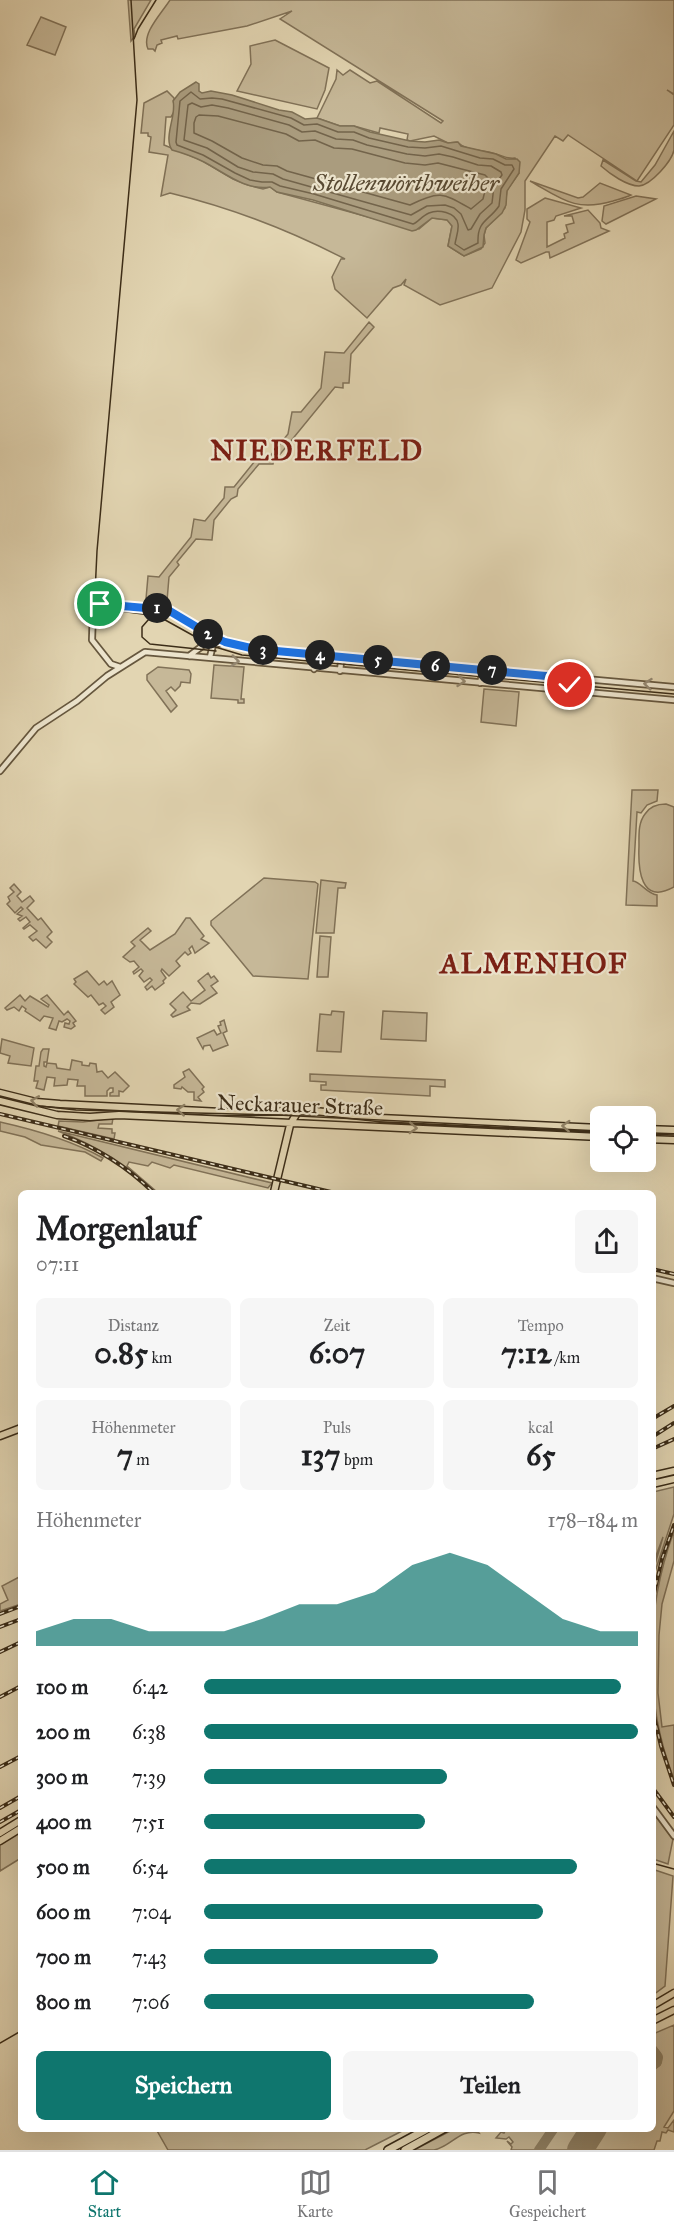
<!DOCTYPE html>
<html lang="de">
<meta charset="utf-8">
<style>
body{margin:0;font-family:"IM FELL Great Primer",serif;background:#f6f6f6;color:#202124;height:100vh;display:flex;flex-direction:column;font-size:22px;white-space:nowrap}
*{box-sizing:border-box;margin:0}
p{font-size:20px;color:#757577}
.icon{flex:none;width:33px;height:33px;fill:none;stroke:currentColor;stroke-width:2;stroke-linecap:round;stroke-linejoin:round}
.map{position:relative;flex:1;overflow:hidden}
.panel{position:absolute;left:18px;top:1190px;width:638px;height:942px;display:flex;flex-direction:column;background:#fff;border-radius:9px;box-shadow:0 6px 24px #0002}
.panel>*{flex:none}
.fabs{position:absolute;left:590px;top:1106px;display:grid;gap:12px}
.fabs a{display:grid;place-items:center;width:66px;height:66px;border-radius:9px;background:#fff;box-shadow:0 6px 24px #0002;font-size:30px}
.pin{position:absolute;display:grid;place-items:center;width:51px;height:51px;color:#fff;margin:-26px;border:3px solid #fff;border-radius:50%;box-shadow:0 2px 6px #0007}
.km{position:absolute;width:30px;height:30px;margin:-15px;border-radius:50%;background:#222;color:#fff;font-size:16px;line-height:30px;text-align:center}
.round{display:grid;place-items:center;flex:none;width:63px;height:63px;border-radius:9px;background:#f6f6f6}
.headline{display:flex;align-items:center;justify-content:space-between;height:102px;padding:0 18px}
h1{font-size:33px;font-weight:700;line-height:45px}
.figures{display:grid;grid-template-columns:repeat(3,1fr);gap:9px;height:102px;padding:6px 18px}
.figures div{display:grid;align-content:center;border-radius:9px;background:#f6f6f6;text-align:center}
.figures b{font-size:30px;font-weight:700}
.figures small{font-size:16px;font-weight:400}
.figures p{font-size:16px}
.chart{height:168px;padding:12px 18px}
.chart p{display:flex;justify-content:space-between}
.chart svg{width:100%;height:108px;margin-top:6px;fill:#0f766e;opacity:.7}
.button{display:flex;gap:12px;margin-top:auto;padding:12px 18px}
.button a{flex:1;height:69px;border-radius:9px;background:#0f766e;color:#fff;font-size:24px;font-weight:700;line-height:69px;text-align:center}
.button a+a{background:#f6f6f6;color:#202124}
ul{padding:0 18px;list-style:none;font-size:20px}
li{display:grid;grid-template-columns:96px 72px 1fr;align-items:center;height:45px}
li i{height:15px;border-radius:8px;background:#0f766e}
.tabs{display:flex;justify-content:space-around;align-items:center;height:84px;border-top:2px solid #e0e0e0;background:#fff;font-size:16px;color:#757577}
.tabs a{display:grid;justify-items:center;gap:3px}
.tabs .on{color:#0f766e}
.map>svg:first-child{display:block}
.green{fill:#c6b898;stroke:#817258;stroke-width:1.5}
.water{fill:#aa9c7e;stroke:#7e7055;stroke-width:1.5}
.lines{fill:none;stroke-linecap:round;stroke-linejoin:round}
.shore{stroke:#73644b;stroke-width:1.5}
.taxiway{stroke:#8f8165;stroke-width:10}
.runway{stroke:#8f8165;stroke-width:26}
.minor-casing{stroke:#66573e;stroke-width:8}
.major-casing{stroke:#3c2d18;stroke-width:9}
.highway-casing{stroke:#3c2d18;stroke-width:10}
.minor{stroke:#ece4cd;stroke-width:4.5}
.major{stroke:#e2d5b2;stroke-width:6}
.highway{stroke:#e2d5b2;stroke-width:7}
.tram{stroke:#3c2d18;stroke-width:1.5}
.rail-casing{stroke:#3c2d18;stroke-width:4}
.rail{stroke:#ece4cd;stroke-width:1.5;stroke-dasharray:4.5;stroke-linecap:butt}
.oneway{stroke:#948872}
.oneway2{stroke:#8f8165}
.route-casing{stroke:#fff;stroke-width:12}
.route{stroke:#1a73e8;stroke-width:8}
.labels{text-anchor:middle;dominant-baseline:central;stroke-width:4.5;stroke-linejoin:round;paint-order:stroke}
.street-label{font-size:22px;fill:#3c2d18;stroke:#ece4cd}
.water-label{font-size:24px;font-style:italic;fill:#584932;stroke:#ece4cd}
.district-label{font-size:28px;font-weight:bold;letter-spacing:1.5px;fill:#7a1f14;stroke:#ece4cd}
</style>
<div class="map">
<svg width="674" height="2150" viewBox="0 0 674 2150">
<rect width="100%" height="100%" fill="#e2d5b2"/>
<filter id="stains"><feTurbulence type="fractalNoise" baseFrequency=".00333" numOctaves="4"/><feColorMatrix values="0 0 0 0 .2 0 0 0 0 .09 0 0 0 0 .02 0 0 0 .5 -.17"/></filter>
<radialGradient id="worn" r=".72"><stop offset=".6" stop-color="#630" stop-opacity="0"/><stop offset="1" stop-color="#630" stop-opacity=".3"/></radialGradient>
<path class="green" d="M 128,0 L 151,0 L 134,29 L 135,36 L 131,41 Z
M 170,0 L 674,0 L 674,94 L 667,90 L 674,95 L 674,125 L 637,181 L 568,135 L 563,141 L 555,136 L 525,181 L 525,210 L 521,232 L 492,288 L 440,305 L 404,285 L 406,279 L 401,285 L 393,288 L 367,318 L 335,289 L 332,277 L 341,259 L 345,259 C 289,230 232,208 170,193 L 161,196 L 168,155 L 149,152 L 151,137 L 148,136 L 148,133 L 141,133 L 144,103 L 167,91 L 174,98 L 174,112 L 171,117 L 166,117 L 164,145 L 201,160 L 233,179 L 248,185 L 263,189 L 270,187 L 277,192 L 405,227 L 419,229 L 432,218 L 448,220 L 452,226 L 448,246 L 464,256 L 481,249 L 485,243 L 484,235 L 486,228 L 505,208 L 507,190 L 519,173 L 515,158 C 506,159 504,156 496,154 C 483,149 468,152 457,142 L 448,143 L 434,136 L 410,141 L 407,140 L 408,134 L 380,128 L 379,133 L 354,126 L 340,126 L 317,118 L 336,79 L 337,70 L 343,75 L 350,70 L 370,83 L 377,81 L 441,123 L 443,121 L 280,19 L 292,11 L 247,26 L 178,39 L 177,36 L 161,40 L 162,43 L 157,45 L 155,51 L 153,49 L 148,49 C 141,34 161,14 170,0 Z
M 41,17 L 66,27 L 55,55 L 27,45 Z
M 275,40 L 329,68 L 325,90 L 317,109 L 237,91 L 251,64 L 250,46 Z
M 674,131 C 674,136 674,144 674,150 C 672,161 651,185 639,186 C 627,186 610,174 601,166 L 603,160 L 636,181 L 641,182 L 655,165 Z
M 530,181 L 578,198 L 583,197 L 600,183 L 631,195 C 625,198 619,199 613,201 C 575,212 562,199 530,181 Z
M 636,196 L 656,199 L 606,224 L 602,221 L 604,206 Z
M 545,198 L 581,208 L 556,216 L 554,220 L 547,222 L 547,247 L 565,238 L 564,234 L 568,232 L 566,225 L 574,223 L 572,216 L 564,216 L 588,210 L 600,223 L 601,228 L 609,231 L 550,258 L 549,252 L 546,252 L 521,263 L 516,260 L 530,222 L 527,219 L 527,209 Z
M 369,322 L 374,327 L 351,354 L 349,383 L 343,383 L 343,388 L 335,387 L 277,458 L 274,456 L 273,464 L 259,464 L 238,489 L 237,496 L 231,499 L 214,520 L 212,540 L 196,539 L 177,562 L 179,565 L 169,577 L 167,601 L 146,599 L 148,576 L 159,577 L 191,537 L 194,519 L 205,521 L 224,498 L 225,487 L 234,487 L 255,461 L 256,454 L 271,455 L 288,434 L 292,412 L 301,412 L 321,388 L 325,352 L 344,353 Z
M 214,665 L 244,667 L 241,699 L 244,699 L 244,703 L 238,703 L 238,700 L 211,698 Z
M 158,667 L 189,670 L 191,674 L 190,683 L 181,682 L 180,686 L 175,691 L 171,687 L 166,691 L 177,706 L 171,712 L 147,680 L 147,675 Z
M 484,689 L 519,692 L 516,726 L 481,722 Z
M 632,790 L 658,790 L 657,801 L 647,805 L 641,813 L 637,812 L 633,881 C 641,882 646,893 657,895 L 657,906 L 626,905 Z
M 666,804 L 674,807 L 674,887 C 640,906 638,868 639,846 C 639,835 638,823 645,814 C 650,806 657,804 666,804 Z
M 264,878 L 315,882 L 318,884 L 308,979 L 253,976 L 211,925 L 211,921 Z
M 321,880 L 346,883 L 345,888 L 338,888 L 334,933 L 316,933 Z
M 14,884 L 21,892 L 17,896 L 22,902 L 30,896 L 34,901 L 27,908 L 38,920 L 41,918 L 52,932 L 47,937 L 52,942 L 46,948 L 36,939 L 33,941 L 29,937 L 37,931 L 30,925 L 24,929 L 23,928 L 30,922 L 26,917 L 20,921 L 18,919 L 22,916 L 17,914 L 23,909 L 21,907 L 15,913 L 7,904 L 10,901 L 8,897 L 14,892 L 10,888 Z
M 186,918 L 190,918 L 204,936 L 201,939 L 209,943 L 195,953 L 192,946 L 189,949 L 191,953 L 188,955 L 185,952 L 176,961 L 180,966 L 169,976 L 162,969 L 161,971 L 166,978 L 163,981 L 164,983 L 155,990 L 152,986 L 147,990 L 145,987 L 152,980 L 150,978 L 144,982 L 139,976 L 143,971 L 141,969 L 134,974 L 133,972 L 139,967 L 134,961 L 130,962 L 123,957 L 135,946 L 131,942 L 148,928 L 151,931 L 140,940 L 150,950 L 175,934 Z
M 320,936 L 331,937 L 328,977 L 317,977 Z
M 87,971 L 99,985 L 104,981 L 107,985 L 112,981 L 120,995 L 111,1002 L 114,1007 L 105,1014 L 101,1010 L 106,1006 L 103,1003 L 99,1005 L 91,995 L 88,997 L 74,984 L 76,982 L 74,979 Z
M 208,973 L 211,978 L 214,976 L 218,981 L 211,986 L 217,993 L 200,1004 L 191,1003 L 187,1007 L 190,1010 L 173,1017 L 171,1015 L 176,1010 L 170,1004 L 183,992 L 191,1001 L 205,990 L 198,981 Z
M 20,995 L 25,1001 L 30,996 L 48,1007 L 49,1005 L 41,999 L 47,995 L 64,1015 L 68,1011 L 76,1021 L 73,1023 L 75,1026 L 71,1029 L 64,1027 L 65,1023 L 69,1024 L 70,1021 L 67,1019 L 62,1022 L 59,1021 L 56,1030 L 49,1028 L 53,1018 L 44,1016 L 40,1021 L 25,1011 L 26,1009 L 22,1006 L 19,1011 L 14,1007 L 7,1010 L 5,1008 Z
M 332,1011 L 344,1012 L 341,1052 L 317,1051 L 320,1014 L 331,1015 Z
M 383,1011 L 427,1013 L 426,1041 L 381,1039 Z
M 224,1020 L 227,1031 L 223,1033 L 228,1045 L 213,1051 L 210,1045 L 204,1046 L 203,1049 L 197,1038 L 214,1030 L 217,1035 L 221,1033 L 218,1026 L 221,1025 L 220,1022 Z
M 2,1039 L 34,1048 L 31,1066 L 8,1063 L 10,1056 L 0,1053 Z
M 43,1049 L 49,1049 L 47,1062 L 44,1062 L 44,1066 L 46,1067 L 47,1063 L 56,1064 L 57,1068 L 70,1070 L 72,1060 L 82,1062 L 82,1065 L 89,1066 L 90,1063 L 96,1064 L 97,1072 L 102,1071 L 108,1078 L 115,1072 L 129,1086 L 123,1092 L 119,1091 L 119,1096 L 110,1096 L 110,1093 L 113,1092 L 113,1088 L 110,1088 L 107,1091 L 107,1096 L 85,1096 L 85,1086 L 77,1086 L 78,1080 L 68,1079 L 67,1085 L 54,1086 L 55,1078 L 47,1077 L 44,1090 L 36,1088 L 38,1081 L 34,1081 L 36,1066 L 39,1066 L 41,1052 Z
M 189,1069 L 204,1087 L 202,1089 L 204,1092 L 198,1097 L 201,1101 L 194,1100 L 194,1092 L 188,1092 L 182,1087 L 181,1089 L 174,1088 L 174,1085 L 185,1077 L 183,1072 Z
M 310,1074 L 445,1080 L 445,1087 L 430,1086 L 430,1096 L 321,1090 L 321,1085 L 326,1085 L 326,1082 L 310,1081 Z
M 113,1118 L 112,1124 L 99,1124 L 98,1128 L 112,1129 L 112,1133 L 115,1133 L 114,1139 L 58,1126 L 59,1121 L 83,1122 Z
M 0,1122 C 36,1130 71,1140 103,1158 L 101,1161 L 85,1152 L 41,1145 L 25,1137 L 0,1131 Z
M 58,1131 L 272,1183 L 268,1188 L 174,1165 L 170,1168 L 152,1162 L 148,1166 L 129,1162 L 127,1166 L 157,1192 L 155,1192 C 127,1164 95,1145 58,1131 Z
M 674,1487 L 674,1514 L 653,1578 L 653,1571 L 663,1537 L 653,1564 L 653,1492 Z
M 674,1531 L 674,1561 L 662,1604 L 659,1635 L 658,1693 L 662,1727 L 674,1725 L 674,1779 C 643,1700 645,1610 674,1531 Z
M 21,1576 L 21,1604 L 0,1611 L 0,1604 L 8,1600 L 2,1586 Z
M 652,1811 L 673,1839 L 668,1864 L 653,1859 Z
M 21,1831 L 21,1858 L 0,1871 L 0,1844 Z
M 652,1869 L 673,1876 L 665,1986 L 653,1995 Z
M 674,2025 L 674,2111 L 664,2127 L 668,2128 L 674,2120 L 674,2132 L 668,2130 L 666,2133 L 662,2132 L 660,2141 L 657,2141 L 654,2150 L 588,2150 L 603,2129 L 652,2128 L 653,2070 L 660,2065 C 664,2056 660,2051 653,2046 L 653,2034 Z
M 558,2128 L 585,2128 L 585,2129 L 571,2150 L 543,2150 Z
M 156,2129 L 406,2129 L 365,2150 L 168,2150 Z
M 454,2129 L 476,2129 L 479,2133 C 460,2128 451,2147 434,2150 C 428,2150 421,2150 414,2150 Z
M 506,2129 L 506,2128 L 550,2129 L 536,2150 L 511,2150 L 512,2147 L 507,2141 L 511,2144 L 513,2142 L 509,2137 L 506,2139 L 496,2138 L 501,2132 L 504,2133 Z"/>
<path class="water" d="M 196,82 L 199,84 L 199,91 L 202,93 L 211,91 L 232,95 L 279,110 L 292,112 L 305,119 L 317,118 L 340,126 L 354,126 L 370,132 L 410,141 L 425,142 L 439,140 L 448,143 L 458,142 L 461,146 L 496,154 L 506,159 L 517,159 L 520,162 L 519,173 L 507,191 L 506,205 L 502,213 L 486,228 L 484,235 L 483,247 L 464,256 L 448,246 L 452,226 L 447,220 L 432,218 L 416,230 L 412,231 L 313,200 L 277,192 L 270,187 C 246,191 225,173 204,162 C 194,157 183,153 172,150 C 163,137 177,115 173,101 L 180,92 Z"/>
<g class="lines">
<path class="shore" d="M 191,92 L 200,99 L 212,98 L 222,99 L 291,118 L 304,125 L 317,124 L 338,132 L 354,132 L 369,138 L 408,147 L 425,148 L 441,146 L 480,158 L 493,159 L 505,165 L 512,165 L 514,169 L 501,189 L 499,206 C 489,221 477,220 478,243 L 464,250 L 455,244 C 456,237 459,231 458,224 C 456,212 438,209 429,213 C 422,216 418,222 413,224 L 314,194 L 280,186 L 272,182 L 262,182 L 250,180 L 235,173 L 203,155 L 177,145 L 176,142 L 180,101 Z
M 192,103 L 201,107 L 212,105 L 228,108 L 289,125 L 302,132 L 315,131 L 336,139 L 353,140 L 367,145 L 407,154 L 425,156 L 439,154 L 453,157 L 478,165 L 491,166 L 501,172 L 502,175 L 494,186 L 492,203 L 480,214 L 471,229 L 468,230 L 461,214 L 454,208 L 445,205 L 427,206 L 411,215 L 283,179 L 273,174 L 253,172 L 238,167 L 207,148 L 184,140 L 188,105 Z
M 199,115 L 218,116 L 286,134 L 299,141 L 315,140 L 334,148 L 352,149 L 405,163 L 425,165 L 438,163 L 485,175 L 488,178 L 483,199 L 471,209 C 443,193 440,190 410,205 L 287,171 L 277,166 L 263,165 L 242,158 L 212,141 L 194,133 L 194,123 L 196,117 Z"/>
<path class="taxiway" d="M 652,2049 L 658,2057 L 657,2062 L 652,2066
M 539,2150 L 554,2128"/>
<path class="runway" d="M 580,2150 L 594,2128"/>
<defs>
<path id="minor" d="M 189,656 L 201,647 L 203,632
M 210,657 L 213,645 L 225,642
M 120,667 L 111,664 L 92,640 L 93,610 L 100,605 L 168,610 L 210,635 L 225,642 L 255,649 L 674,687
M 314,669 L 321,663 L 319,655
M 340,671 L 341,662 L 348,657
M 480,683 L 482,675 L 488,670
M 563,689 L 570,685 L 568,678
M 0,771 L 36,728 L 77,701 L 107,676 L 145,652 L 674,700
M 652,1278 L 674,1283
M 652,1806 L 674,1836"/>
<path id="major" d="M 0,1093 L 36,1102 L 60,1104 L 222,1112 L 315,1111 L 380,1118 L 600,1128
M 0,1101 L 57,1115 L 90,1117 L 119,1115 L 600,1137
M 645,1129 L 674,1130
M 645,1139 L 674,1140
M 274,1192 L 290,1125 L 298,1111
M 0,1436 L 21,1428
M 652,1476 L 674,1471
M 652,1484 L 674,1479
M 0,1833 L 21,1820
M 0,1841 L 21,1828
M 652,2006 L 674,1993
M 652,2021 L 674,2010"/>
<path id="highway" d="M 388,2150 L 429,2128
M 405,2150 L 445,2128"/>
</defs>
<use href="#minor" class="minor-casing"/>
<use href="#major" class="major-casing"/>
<use href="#highway" class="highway-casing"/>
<use href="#minor" class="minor"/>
<use href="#major" class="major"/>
<use href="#highway" class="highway"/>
<path class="tram" d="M 131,0 L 137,100 L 97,551 L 95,593 L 97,601 L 103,607 L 112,610 L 158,616 L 212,646 L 242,655 L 674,694
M 134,39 L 138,29 L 156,0
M 158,617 L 149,619 L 142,627 L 142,637 L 150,644 L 216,651
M 0,1096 L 40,1106 L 76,1110 L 278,1115 L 600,1131
M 645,1134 L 674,1135
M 652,1863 L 674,1869
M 0,2043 L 21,2031"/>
<defs>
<path id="rail" d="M 0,1114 L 331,1192
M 64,1136 C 98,1148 127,1167 153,1192
M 652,1269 L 674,1274
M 652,1419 L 674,1406
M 652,1437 L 674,1423
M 652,1449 L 674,1439
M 652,1602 L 662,1559 L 674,1525
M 0,1614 L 21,1606
M 0,1627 L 21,1619
M 0,1652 L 21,1642
M 0,1697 L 21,1686
M 652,1708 L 661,1746 L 674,1785
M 0,1767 L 21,1756
M 652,1787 L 674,1817
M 0,1808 L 21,1796
M 0,1822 L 21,1810"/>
</defs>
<use href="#rail" class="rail-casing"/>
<use href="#rail" class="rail"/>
</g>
<defs><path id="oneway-chevron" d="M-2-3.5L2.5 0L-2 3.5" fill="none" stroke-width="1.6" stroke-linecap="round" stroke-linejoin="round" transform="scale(1.5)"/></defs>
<g class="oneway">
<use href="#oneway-chevron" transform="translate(235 661) rotate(7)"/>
<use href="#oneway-chevron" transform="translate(461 681) rotate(6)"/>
<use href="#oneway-chevron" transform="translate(648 684) rotate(-174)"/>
</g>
<g class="oneway2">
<use href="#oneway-chevron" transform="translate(35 1101) rotate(-170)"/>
<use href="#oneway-chevron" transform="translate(181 1110) rotate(-177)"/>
<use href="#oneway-chevron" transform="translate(566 1126) rotate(-177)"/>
<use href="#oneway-chevron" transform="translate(413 1128) rotate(3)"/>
</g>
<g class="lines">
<defs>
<path id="route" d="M 100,604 L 168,610 L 210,635 L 225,642 L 255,649 L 568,678 L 570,685"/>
</defs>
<use href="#route" class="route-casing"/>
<use href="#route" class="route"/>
</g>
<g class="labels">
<g class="street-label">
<text transform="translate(300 1105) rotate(2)">Neckarauer Straße</text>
</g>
<g class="water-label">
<text x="406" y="183">Stollenwörthweiher</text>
</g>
<g class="district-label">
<text x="317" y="450">NIEDERFELD</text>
<text x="534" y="963">ALMENHOF</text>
</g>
</g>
<rect width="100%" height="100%" filter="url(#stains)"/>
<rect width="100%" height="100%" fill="url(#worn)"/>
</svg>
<div class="fabs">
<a><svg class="icon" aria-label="locate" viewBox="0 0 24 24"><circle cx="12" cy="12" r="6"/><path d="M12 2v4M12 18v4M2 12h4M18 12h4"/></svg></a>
</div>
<div class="pin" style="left:100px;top:604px;background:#1e9e55"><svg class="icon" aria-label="arrive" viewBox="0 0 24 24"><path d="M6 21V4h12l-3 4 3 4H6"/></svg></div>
<div class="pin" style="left:570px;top:685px;background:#d93025"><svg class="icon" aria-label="check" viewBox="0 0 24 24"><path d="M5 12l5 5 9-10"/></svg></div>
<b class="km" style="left:157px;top:608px">1</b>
<b class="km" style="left:208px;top:634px">2</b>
<b class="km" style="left:263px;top:650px">3</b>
<b class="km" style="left:320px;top:655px">4</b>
<b class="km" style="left:378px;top:660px">5</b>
<b class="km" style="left:435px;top:666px">6</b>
<b class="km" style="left:492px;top:670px">7</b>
<section class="panel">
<div class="headline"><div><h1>Morgenlauf</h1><p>07:11</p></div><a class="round"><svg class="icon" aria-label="share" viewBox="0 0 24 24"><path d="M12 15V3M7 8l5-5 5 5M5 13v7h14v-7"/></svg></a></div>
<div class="figures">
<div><p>Distanz</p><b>0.85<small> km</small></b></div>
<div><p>Zeit</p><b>6:07</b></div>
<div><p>Tempo</p><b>7:12<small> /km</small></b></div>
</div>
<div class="figures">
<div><p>Höhenmeter</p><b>7<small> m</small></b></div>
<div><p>Puls</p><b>137<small> bpm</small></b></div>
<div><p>kcal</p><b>65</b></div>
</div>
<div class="chart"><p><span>Höhenmeter</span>178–184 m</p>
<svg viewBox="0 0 160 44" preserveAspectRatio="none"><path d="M0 44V38L10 33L20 33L30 38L40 38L50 38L60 33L70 27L80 27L90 22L100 11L110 6L120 11L130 22L140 33L150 38L160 38V44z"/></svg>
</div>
<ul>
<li><b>100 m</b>6:42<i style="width:96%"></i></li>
<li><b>200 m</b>6:38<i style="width:100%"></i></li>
<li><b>300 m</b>7:39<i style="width:56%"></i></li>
<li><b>400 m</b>7:51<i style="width:51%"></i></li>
<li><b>500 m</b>6:54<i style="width:86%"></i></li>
<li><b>600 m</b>7:04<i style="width:78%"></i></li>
<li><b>700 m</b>7:43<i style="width:54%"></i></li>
<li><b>800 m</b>7:06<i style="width:76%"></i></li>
</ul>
<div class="button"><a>Speichern</a><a>Teilen</a></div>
</section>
</div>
<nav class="tabs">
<a class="on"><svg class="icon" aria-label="home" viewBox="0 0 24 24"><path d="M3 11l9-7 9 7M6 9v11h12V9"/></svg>Start</a>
<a><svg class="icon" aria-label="map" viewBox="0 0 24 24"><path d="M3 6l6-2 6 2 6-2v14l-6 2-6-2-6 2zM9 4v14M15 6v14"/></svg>Karte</a>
<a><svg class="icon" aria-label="saved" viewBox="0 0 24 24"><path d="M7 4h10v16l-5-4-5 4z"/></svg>Gespeichert</a>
</nav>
